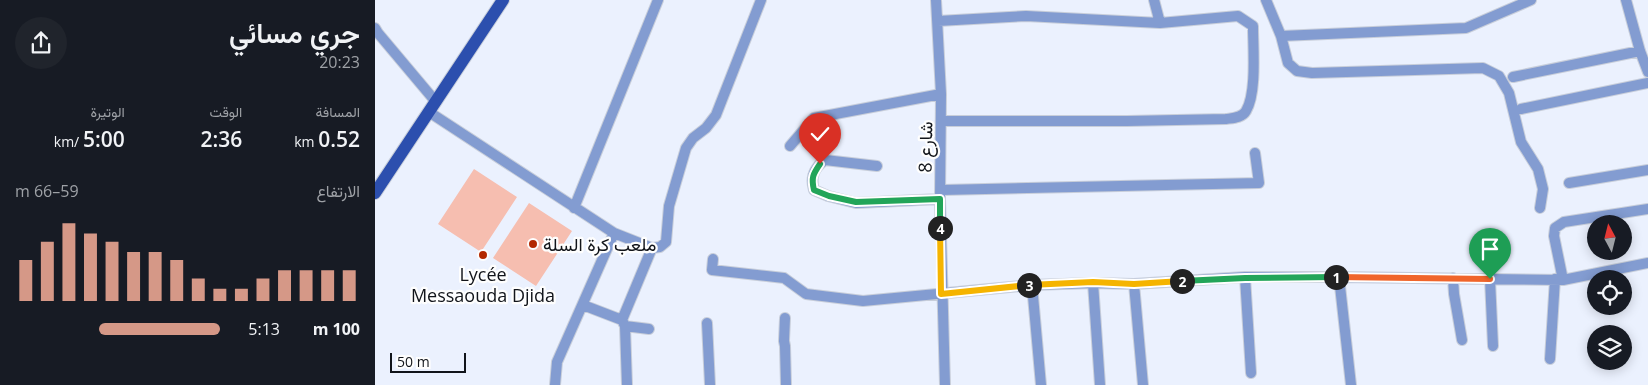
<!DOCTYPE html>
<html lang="ar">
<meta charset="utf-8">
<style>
body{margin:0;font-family:"Open Sans",Vazirmatn,sans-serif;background:#20242c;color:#f1f3f6;direction:rtl;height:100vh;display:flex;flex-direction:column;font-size:19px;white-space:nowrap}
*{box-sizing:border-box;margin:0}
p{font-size:16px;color:#9ea1a6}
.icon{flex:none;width:28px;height:28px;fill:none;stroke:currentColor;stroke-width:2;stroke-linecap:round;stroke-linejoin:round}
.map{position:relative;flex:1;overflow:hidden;direction:ltr}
.details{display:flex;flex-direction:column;background:#171b24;width:375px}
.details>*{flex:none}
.needle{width:32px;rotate:353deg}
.fabs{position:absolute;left:1212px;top:215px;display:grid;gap:10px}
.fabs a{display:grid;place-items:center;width:45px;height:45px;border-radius:50%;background:#171b24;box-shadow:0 2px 12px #0003;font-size:25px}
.scale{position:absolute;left:15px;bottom:12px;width:76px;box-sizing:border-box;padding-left:5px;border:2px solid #11141a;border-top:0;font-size:14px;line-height:18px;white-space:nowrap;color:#11141a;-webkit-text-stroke:4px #fefefe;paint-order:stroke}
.pin{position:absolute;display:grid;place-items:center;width:42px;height:42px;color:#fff;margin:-51px -21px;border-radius:50% 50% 50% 0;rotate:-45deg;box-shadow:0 0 5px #0007}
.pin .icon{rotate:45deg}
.km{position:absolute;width:25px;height:25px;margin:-12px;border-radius:50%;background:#222;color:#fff;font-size:14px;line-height:25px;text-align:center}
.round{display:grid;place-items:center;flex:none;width:52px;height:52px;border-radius:26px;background:#20242c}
.summary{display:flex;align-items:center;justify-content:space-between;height:85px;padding:0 15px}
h1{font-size:28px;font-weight:600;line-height:38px}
.stats{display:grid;grid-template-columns:repeat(3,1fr);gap:8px;height:85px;padding:5px 15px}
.stats div{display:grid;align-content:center}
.stats b{font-size:21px;font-weight:600}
.stats small{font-size:14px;font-weight:400}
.stats p{font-size:14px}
.chart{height:140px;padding:10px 15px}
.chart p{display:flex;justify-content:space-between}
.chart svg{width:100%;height:90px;margin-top:5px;stroke:#d59887;stroke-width:6}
ul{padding:0 15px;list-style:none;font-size:16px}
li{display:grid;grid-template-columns:80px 60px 1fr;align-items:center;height:38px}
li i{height:12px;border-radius:6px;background:#d59887}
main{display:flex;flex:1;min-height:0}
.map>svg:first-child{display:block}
.green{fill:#f6beb0}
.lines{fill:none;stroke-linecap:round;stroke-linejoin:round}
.minor-casing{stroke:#c8ceda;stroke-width:12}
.primary-casing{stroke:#c8ceda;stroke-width:14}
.minor{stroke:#839cd1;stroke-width:10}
.primary{stroke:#2c4fae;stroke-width:12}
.split-1-casing{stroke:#fff;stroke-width:10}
.split-2-casing{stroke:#fff;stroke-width:10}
.split-3-casing{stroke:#fff;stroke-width:10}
.split-4-casing{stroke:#fff;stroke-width:10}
.split-5-casing{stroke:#fff;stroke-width:10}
.split-1{stroke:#f0652b;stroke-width:6}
.split-2{stroke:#22a559;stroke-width:6}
.split-3{stroke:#f5b400;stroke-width:6}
.split-4{stroke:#f5b400;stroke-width:6}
.split-5{stroke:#22a559;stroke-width:6}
.poi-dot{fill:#b32800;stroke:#fefefe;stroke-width:2}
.labels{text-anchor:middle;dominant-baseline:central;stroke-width:4.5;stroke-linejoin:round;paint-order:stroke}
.street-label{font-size:18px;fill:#11141a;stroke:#fefefe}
.poi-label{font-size:18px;fill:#11141a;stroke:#fefefe;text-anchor:start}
</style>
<main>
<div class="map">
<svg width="1273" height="385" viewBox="0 0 1273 385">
<rect width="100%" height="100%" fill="#ebf1fe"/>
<path class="green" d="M 99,169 L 142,197 L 106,252 L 63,224 Z
M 154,203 L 197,231 L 161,286 L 118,258 Z"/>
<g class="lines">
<defs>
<path id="minor" d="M 561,0 L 566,94 L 565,199 L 570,385
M 779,0 L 785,23
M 891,0 L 906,36 L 913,63 L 922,71 L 937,73 L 1108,68 L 1124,76 L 1134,93 L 1146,142 L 1163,169 L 1168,189 L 1165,208
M 1251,0 L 1265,51 L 1273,72
M 563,21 L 651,16 L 785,23 L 863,16 L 878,26 C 878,48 882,93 871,111 C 867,118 858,118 851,119 L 752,121 L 567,121
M 0,28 L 3,33 L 61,102
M 906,36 L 1091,28 L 1156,0
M 1138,77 L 1265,51
M 1146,109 L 1273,83
M 54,112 L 239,233 L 277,248 L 285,247 L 291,242 L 294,206 L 311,148 L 318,138 L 331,128 L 341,115 L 386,0
M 415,146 L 439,118 L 566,94
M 502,166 L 450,160 C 439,168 435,177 439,190 L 453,196 L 481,203 L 565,199
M 1194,183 L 1273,170
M 566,190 L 884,183 L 880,153
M 199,208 L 283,0
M 338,259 L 337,270 L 409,278 L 431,294 L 488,301 L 657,285 L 718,283 L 759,284 L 870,277 L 964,277 L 1188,280 L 1273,263
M 870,277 L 876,373
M 964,277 L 976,385
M 1078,278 L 1079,294 L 1087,340
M 1115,279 L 1118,346
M 1188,280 L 1179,236 L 1180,228 L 1189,222 L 1273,209
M 718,283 L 725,385
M 759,284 L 768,385
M 657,285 L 666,385
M 208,305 L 247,320 L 250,326 L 252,385
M 410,318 L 409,341 L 410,346 L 411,385
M 247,320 L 277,248
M 332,323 L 335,385
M 250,326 L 274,329
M 1175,359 L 1180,279
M 180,385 L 182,362 L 239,233"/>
<path id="primary" d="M 0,193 L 128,0"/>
</defs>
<use href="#minor" class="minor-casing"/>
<use href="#primary" class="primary-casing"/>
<use href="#minor" class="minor"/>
<use href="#primary" class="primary"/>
</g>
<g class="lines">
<defs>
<path id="split-1" d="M 961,277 L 1115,279"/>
<path id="split-2" d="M 807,281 L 870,278 L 961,277"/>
<path id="split-3" d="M 654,285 L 718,282 L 759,284 L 807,281"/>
<path id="split-4" d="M 565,228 L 566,294 L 654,285"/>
<path id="split-5" d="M 445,164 C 438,174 436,178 439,190 L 454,196 L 481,202 L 565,199 L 565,228"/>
</defs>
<use href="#split-1" class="split-1-casing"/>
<use href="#split-2" class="split-2-casing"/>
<use href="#split-3" class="split-3-casing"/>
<use href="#split-4" class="split-4-casing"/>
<use href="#split-5" class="split-5-casing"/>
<use href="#split-1" class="split-1"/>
<use href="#split-2" class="split-2"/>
<use href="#split-3" class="split-3"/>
<use href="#split-4" class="split-4"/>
<use href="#split-5" class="split-5"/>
</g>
<g class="poi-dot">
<circle cx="158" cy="244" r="5"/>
<circle cx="108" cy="255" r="5"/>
</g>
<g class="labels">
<g class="street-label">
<text transform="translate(550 147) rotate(-89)">شارع 8</text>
</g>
<g class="poi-label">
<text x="168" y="244">ملعب كرة السلة</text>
<text x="108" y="274" text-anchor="middle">Lycée<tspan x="108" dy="21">Messaouda Djida</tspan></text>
</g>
</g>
</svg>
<div class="fabs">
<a><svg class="needle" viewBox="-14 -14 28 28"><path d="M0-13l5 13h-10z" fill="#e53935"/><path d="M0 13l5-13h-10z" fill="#9ea1a6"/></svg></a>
<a><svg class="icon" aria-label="locate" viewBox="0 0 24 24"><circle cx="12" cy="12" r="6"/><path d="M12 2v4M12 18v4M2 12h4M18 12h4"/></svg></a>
<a><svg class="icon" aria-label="layers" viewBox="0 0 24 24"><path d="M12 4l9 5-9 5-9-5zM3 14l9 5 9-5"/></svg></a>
</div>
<div class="scale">50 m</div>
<div class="pin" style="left:1115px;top:279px;background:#1e9e55"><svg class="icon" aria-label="arrive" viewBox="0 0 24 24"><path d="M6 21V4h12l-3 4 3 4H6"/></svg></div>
<div class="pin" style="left:445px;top:164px;background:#d93025"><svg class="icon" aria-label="check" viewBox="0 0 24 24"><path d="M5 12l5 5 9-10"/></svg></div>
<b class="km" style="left:961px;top:277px">1</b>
<b class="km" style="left:807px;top:281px">2</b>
<b class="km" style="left:654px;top:285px">3</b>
<b class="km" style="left:565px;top:228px">4</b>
</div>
<section class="details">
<div class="summary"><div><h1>جري مسائي</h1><p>20:23</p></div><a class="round"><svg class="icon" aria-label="share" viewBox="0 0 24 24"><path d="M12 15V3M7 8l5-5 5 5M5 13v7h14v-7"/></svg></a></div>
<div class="stats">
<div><p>المسافة</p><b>0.52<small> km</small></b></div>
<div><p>الوقت</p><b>2:36</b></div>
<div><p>الوتيرة</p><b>5:00<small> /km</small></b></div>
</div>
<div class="chart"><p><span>الارتفاع</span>59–66 m</p>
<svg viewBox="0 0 160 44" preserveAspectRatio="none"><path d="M5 44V24M15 44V15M25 44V6M35 44V11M45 44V15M55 44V20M65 44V20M75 44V24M85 44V33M95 44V38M105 44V38M115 44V33M125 44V29M135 44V29M145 44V29M155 44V29"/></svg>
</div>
<ul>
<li><b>100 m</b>5:13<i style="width:59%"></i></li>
</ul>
</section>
</main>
